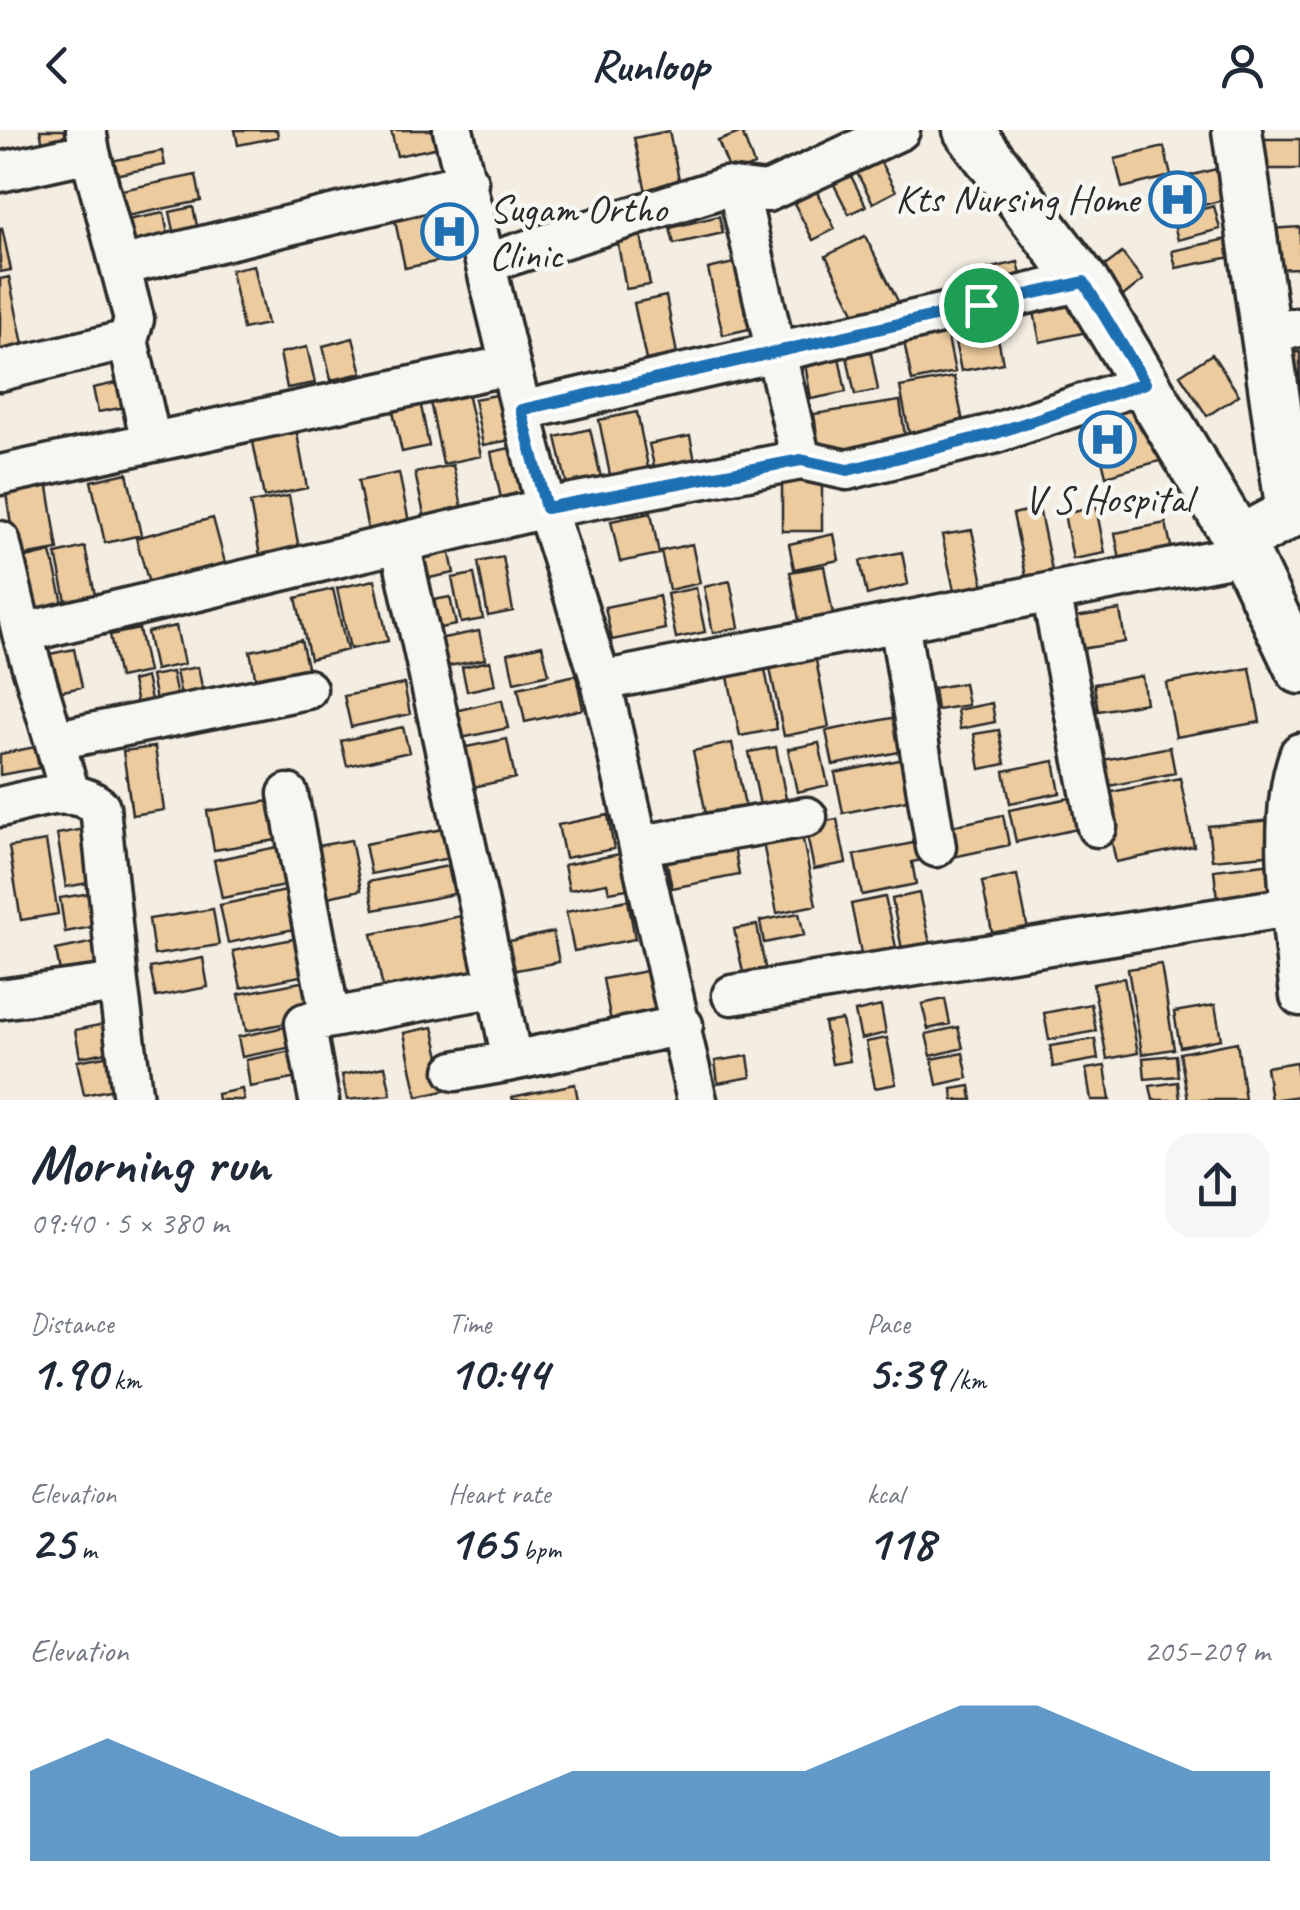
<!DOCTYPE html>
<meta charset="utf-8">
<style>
body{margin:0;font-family:Caveat,sans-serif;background:#f6f6f7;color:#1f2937;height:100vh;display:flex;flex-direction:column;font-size:38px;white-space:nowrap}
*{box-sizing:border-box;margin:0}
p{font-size:32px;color:#747a83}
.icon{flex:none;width:55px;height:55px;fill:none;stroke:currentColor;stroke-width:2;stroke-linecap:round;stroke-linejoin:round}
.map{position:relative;height:970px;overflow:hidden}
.side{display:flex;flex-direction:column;background:#fff;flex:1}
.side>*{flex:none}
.pin{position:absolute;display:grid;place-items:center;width:85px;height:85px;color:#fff;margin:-42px;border:5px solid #fff;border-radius:50%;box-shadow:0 2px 10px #0007}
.round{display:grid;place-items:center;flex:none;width:105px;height:105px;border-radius:30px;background:#f6f6f7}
.headline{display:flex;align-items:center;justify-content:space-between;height:170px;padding:0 30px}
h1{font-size:55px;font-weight:800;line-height:75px}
.figures{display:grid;grid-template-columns:repeat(3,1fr);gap:15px;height:170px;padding:10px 30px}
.figures div{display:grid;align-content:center}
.figures b{font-size:50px;font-weight:800}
.figures small{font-size:28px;font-weight:400}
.figures p{font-size:28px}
.chart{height:280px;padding:20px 30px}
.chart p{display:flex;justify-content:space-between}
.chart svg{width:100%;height:180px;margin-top:10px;fill:#1f6fb2;opacity:.7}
header{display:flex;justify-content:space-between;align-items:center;height:130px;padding:0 30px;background:#fff;font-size:45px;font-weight:800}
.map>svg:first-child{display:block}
.building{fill:#eccb9e;stroke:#2b2b2b;stroke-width:2.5}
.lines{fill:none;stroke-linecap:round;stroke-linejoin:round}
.minor-casing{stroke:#2b2b2b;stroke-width:45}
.major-casing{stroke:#2b2b2b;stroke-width:55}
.minor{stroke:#f6f6f2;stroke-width:38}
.major{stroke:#f6f6f2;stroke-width:48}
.route-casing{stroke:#fff;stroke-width:20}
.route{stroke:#1f6fb2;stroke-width:12}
.labels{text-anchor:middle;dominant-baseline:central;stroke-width:9;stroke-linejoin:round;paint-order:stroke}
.poi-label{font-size:40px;fill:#2b2b2b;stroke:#f6f6f2;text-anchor:end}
</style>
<header><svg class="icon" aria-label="back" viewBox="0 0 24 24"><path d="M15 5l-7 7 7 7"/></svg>Runloop<svg class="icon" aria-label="person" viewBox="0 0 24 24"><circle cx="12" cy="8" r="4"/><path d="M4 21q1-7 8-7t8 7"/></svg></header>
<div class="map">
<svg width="1300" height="970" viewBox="0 0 1300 970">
<rect width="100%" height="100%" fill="#f4ede1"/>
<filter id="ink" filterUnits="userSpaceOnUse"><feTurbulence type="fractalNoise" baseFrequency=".01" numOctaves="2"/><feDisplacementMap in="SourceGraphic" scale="20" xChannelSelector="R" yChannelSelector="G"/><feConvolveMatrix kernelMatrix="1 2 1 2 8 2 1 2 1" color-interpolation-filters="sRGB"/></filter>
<g filter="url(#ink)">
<path class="building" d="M 40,0 L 76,0 L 80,20 L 46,28 Z
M 235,0 L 277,0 L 278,7 L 238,15 Z
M 391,0 L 436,0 L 439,17 L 397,26 Z
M 669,1 L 681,59 L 647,66 L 634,8 Z
M 742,2 L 754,35 L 731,44 L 718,11 Z
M 1263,9 L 1300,9 L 1300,39 L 1263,39 Z
M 1164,17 L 1171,46 L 1122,58 L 1115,29 Z
M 873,18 L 896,61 L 873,73 L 850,30 Z
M 162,21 L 165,35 L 109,46 L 106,32 Z
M 844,32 L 866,76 L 849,84 L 827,41 Z
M 1216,39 L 1223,70 L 1172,83 L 1165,52 Z
M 196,45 L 201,71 L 117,88 L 112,62 Z
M 813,54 L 835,99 L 813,110 L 790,65 Z
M 463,67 L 475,124 L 405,138 L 393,81 Z
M 1214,76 L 1220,99 L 1178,110 L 1172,87 Z
M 193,77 L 199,105 L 176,110 L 170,82 Z
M 164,83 L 169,111 L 123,121 L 117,92 Z
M 719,86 L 723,103 L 674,114 L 670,98 Z
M 1300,97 L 1300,138 L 1271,139 L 1269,99 Z
M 2,98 L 11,140 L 0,142 L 0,99 Z
M 640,99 L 650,155 L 626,159 L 616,103 Z
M 865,106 L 902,179 L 861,196 L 826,126 Z
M 1227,109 L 1231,127 L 1176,138 L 1172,121 Z
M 1122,123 L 1143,150 L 1118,170 L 1097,142 Z
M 751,129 L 766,195 L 723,205 L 708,139 Z
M 1018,132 L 1023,153 L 985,163 L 979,141 Z
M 254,135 L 267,194 L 243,199 L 231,140 Z
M 975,146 L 980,165 L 957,171 L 952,152 Z
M 9,147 L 25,224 L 0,230 L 0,149 Z
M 666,166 L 677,224 L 646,230 L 634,173 Z
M 1079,167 L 1087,202 L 1040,212 L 1033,177 Z
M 993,183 L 1003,233 L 961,241 L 951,192 Z
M 946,198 L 955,242 L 912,251 L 903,207 Z
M 868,207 L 878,260 L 855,265 L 844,212 Z
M 353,208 L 362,243 L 331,250 L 323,216 Z
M 307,217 L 315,253 L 287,258 L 280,223 Z
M 838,222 L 846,262 L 811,269 L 804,228 Z
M 1300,222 L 1300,267 L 1284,268 L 1282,223 Z
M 1212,224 L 1239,265 L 1207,286 L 1180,245 Z
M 954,247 L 965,302 L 911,313 L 900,257 Z
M 130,250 L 136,275 L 98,282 L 93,258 Z
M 465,254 L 481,326 L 443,334 L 428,262 Z
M 502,264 L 511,310 L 483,315 L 474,269 Z
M 419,266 L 429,316 L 402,322 L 391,272 Z
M 900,271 L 906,313 L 820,326 L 814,284 Z
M 1129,274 L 1163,330 L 1106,346 L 1092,288 Z
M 637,282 L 651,352 L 613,360 L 599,290 Z
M 296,298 L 307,358 L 264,367 L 252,307 Z
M 590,299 L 602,352 L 568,360 L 556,307 Z
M 690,306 L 697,341 L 657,349 L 649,314 Z
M 520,316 L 531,367 L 502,373 L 491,322 Z
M 453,335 L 463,381 L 425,389 L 415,343 Z
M 822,341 L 822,401 L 782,401 L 782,342 Z
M 127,343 L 141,405 L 105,413 L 91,351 Z
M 399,343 L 410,397 L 369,405 L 358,351 Z
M 46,344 L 58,420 L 16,427 L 4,350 Z
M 289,366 L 301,429 L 262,436 L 250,373 Z
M 1096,377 L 1105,423 L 1073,429 L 1064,384 Z
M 1039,378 L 1053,445 L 1027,451 L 1013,384 Z
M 651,383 L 659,424 L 620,432 L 611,391 Z
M 213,388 L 228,444 L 152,464 L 136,408 Z
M 1166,393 L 1174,430 L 1122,441 L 1115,403 Z
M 972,400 L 984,458 L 955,465 L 942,405 Z
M 834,404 L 839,430 L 794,439 L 789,414 Z
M 448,414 L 454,443 L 414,451 L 408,422 Z
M 692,414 L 700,453 L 669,460 L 661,421 Z
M 85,417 L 97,474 L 68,480 L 56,424 Z
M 51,422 L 66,486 L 29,495 L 14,431 Z
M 902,422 L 908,454 L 867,465 L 860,431 Z
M 503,427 L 513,481 L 488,486 L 478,432 Z
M 824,436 L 834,490 L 800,496 L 790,442 Z
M 474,444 L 483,489 L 461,493 L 452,448 Z
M 375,450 L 388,511 L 350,519 L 337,458 Z
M 730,451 L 739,497 L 713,503 L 704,457 Z
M 696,458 L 705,502 L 676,508 L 667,464 Z
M 333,459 L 347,520 L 310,529 L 296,468 Z
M 659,466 L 665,499 L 612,510 L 605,477 Z
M 450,467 L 456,495 L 424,501 L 418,473 Z
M 1120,480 L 1125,512 L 1080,519 L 1075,487 Z
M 176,496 L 184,534 L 155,540 L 147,502 Z
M 139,499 L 148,542 L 119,548 L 110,505 Z
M 479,501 L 485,529 L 438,538 L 433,510 Z
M 301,510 L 310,550 L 258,561 L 250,521 Z
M 542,515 L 549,544 L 514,552 L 508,523 Z
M 813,515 L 829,597 L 784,606 L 767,524 Z
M 74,519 L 82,557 L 53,563 L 45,525 Z
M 763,530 L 777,599 L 740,606 L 726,537 Z
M 490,531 L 495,555 L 467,561 L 462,537 Z
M 198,537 L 206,577 L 184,582 L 176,541 Z
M 1250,538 L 1260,592 L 1176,607 L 1166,553 Z
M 172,542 L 180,581 L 159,585 L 151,546 Z
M 576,545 L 583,579 L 525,592 L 518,558 Z
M 1142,546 L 1146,573 L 1098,581 L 1094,554 Z
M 146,547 L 153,579 L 139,583 L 132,551 Z
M 964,553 L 968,575 L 937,580 L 934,558 Z
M 404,554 L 410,584 L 351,597 L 344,566 Z
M 502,570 L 508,598 L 452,610 L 446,583 Z
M 992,573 L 995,592 L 960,599 L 957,580 Z
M 907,585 L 914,619 L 833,635 L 826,601 Z
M 403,597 L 409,622 L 347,636 L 341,611 Z
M 999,600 L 1005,634 L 980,639 L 974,604 Z
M 507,609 L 515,648 L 464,659 L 456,619 Z
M 732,613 L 746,680 L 707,689 L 693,621 Z
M 819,613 L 828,655 L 797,662 L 788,619 Z
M 35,617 L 39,638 L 0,645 L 0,624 Z
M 155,617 L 164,680 L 132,685 L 123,621 Z
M 776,617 L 786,669 L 760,675 L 749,622 Z
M 1170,617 L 1175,643 L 1104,657 L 1098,631 Z
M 919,626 L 927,666 L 843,683 L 835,643 Z
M 1054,631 L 1060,663 L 1010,673 L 1004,641 Z
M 1180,648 L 1194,716 L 1116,732 L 1102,664 Z
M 1075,667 L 1082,698 L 1016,712 L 1009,680 Z
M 282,669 L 289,708 L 214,720 L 207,681 Z
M 608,685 L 614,719 L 565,728 L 558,695 Z
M 1003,685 L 1009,715 L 953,727 L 947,697 Z
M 837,689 L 846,733 L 814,739 L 805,695 Z
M 1273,690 L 1276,724 L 1212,730 L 1208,696 Z
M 800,695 L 816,775 L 777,783 L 761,703 Z
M 95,697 L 104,750 L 66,757 L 57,704 Z
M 443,699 L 449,728 L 371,744 L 365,714 Z
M 732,704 L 739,745 L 672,758 L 664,718 Z
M 351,710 L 361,760 L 323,768 L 312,717 Z
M 928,710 L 932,728 L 912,732 L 916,754 L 862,765 L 854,725 Z
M 46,711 L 58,784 L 21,790 L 9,717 Z
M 292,714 L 300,753 L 222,768 L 214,730 Z
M 620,724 L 627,759 L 609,762 L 607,753 L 569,760 L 564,735 Z
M 1282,732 L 1287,771 L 1218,779 L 1214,740 Z
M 448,736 L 454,764 L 374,780 L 368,752 Z
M 1017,745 L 1030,810 L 995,817 L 982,752 Z
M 300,758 L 308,796 L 228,813 L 220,775 Z
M 103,761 L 108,794 L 65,802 L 60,768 Z
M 919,763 L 931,818 L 903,824 L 892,769 Z
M 885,767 L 899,831 L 864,838 L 851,774 Z
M 628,770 L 635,809 L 574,821 L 566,782 Z
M 213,779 L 219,815 L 154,825 L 149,789 Z
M 799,783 L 804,805 L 764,813 L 760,791 Z
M 465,785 L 476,850 L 385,869 L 372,804 Z
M 757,795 L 768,853 L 746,857 L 734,799 Z
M 553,802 L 559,832 L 511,841 L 505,812 Z
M 308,806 L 315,843 L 241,858 L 233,821 Z
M 99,811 L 105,845 L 62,853 L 56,820 Z
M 203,828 L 208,857 L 156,867 L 150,838 Z
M 1161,834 L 1174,919 L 1142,924 L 1128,839 Z
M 652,840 L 661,888 L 612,897 L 603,849 Z
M 1124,848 L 1138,923 L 1107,929 L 1093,854 Z
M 316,849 L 323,886 L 246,901 L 239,864 Z
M 945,869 L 950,894 L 928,899 L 922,874 Z
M 1091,874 L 1096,901 L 1049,910 L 1044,883 Z
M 1215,875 L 1221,909 L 1180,917 L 1174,882 Z
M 881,876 L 886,903 L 861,909 L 855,882 Z
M 842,890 L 850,931 L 832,934 L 824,893 Z
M 119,891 L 124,919 L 80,927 L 75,900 Z
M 303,893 L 308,914 L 242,927 L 238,907 Z
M 433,897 L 448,960 L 417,967 L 404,903 Z
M 958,897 L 963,918 L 931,926 L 926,904 Z
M 887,908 L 896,954 L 875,958 L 866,912 Z
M 1095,909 L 1098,929 L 1053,937 L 1050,916 Z
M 1237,912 L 1245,970 L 1188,970 L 1180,923 Z
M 302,919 L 308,946 L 250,957 L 246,930 Z
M 122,923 L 129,956 L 84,965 L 77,931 Z
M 963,923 L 968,948 L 937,955 L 932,929 Z
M 1176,925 L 1178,946 L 1145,949 L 1143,928 Z
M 748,926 L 751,947 L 718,953 L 715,931 Z
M 1296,932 L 1300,966 L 1271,970 L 1266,937 Z
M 385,936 L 391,965 L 347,970 L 342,945 Z
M 1105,936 L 1110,970 L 1091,970 L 1086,939 Z
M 1178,952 L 1180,970 L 1153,970 L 1150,956 Z
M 575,954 L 578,970 L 513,970 L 512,967 Z
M 970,956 L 972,970 L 953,970 L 952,959 Z
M 242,959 L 244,970 L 218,970 L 217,964 Z"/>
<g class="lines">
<defs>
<path id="minor" d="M 0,42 L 90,22 L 86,0
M 738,59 L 801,330
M 487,133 L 725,57 L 767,62 L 900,0
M 120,136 L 468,52
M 1264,200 L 1300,198
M 128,210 L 151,312
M 510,235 L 546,378 L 601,551 L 697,970
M 0,241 L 128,210 L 134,189 L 90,22
M 521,281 L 1083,151
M 0,345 L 510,235 L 453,0
M 0,411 L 22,503 L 70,663
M 400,413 L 497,857
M 1051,462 L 1097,697
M 899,492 L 936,717
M 22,503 L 546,378 L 801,330 L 847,340 L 993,304 L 1145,253
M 601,551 L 1245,424
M 57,610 L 307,559
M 1300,623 C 1275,686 1293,798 1300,866
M 288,664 L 330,888
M 0,677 C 34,670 70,653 100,677 L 118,853 L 0,869
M 641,715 L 807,687
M 118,853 L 133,970
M 732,865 L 1290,777
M 455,941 L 512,931
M 319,970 L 305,893 L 497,857 L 512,931 L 683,895"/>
<path id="major" d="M 968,0 L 1083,151 L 1239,411 L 1300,539
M 1237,0 L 1291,383 L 1239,411"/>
</defs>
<use href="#minor" class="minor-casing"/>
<use href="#major" class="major-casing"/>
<use href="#minor" class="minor"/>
<use href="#major" class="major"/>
</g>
</g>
<g class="lines" filter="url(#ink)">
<defs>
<path id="route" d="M 1084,152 L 1145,253 L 993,304 L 848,340 L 801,330 L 546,378 L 521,280 Z"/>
</defs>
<use href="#route" class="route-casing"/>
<use href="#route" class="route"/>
</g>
<defs>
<symbol id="hospital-ring" viewBox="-11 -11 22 22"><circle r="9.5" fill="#f6f6f2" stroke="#1f6fb2" stroke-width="1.5"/><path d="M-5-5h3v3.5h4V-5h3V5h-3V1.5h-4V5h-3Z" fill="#1f6fb2"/></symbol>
</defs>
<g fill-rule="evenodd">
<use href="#hospital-ring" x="1146" y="38" width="63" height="63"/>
<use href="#hospital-ring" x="418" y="70" width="63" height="63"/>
<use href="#hospital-ring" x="1076" y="278" width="63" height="63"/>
</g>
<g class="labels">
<g class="poi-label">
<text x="1139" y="69">Kts Nursing Home</text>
<text x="489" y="79" text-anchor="start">Sugam Ortho<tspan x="489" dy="46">Clinic</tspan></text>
<text x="1108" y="369" text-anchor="middle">V S Hospital</text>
</g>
</g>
</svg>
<div class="pin" style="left:981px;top:175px;background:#1e9e55"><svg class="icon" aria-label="arrive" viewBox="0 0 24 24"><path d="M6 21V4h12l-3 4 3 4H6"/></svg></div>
</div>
<section class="side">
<div class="headline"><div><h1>Morning run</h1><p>09:40 · 5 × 380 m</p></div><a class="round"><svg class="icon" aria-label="share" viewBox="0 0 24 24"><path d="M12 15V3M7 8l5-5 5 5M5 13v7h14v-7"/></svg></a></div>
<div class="figures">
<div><p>Distance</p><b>1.90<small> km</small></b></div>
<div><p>Time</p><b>10:44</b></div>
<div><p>Pace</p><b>5:39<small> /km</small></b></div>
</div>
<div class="figures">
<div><p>Elevation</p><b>25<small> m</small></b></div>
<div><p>Heart rate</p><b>165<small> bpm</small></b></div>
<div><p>kcal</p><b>118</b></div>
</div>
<div class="chart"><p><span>Elevation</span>205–209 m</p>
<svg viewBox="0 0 160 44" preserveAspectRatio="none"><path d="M0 44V22L10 14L20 22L30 30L40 38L50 38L60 30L70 22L80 22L90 22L100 22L110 14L120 6L130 6L140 14L150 22L160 22V44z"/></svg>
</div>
</section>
